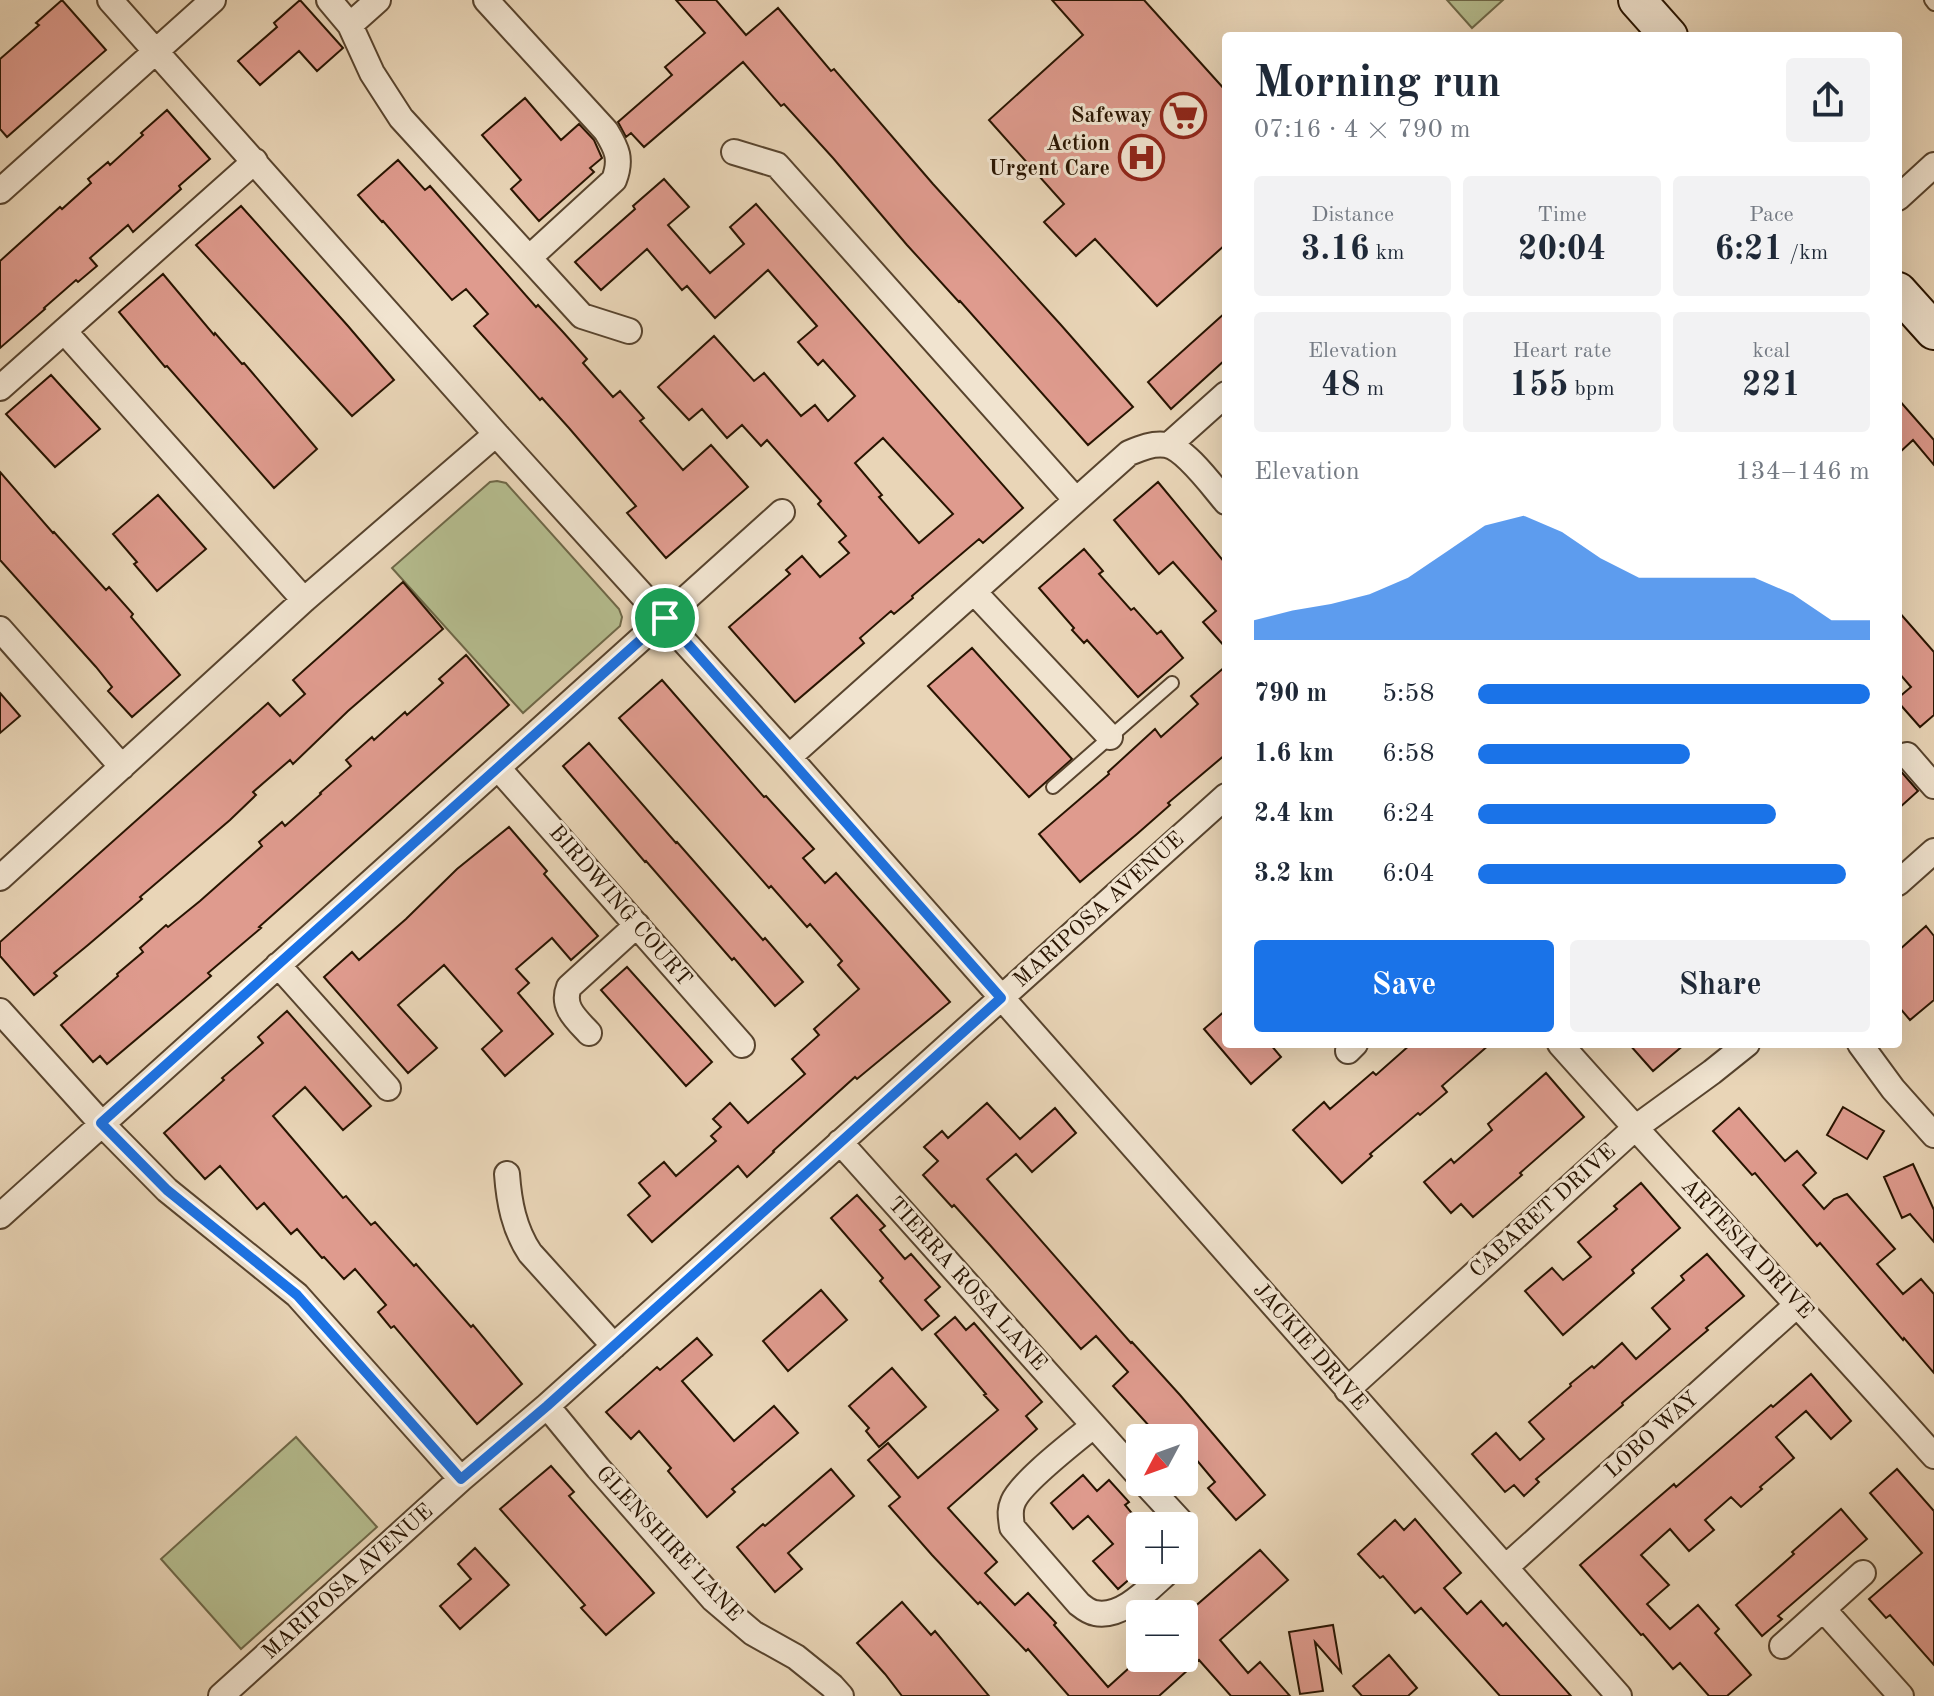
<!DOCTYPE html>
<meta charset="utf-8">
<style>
body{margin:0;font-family:"Old Standard TT",serif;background:#f2f2f3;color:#1f2937;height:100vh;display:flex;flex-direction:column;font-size:30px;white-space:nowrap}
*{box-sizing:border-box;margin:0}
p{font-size:26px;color:#747a83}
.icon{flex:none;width:44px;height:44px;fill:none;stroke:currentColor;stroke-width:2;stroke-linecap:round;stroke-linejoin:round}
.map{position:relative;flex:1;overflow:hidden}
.panel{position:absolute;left:1222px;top:32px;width:680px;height:1016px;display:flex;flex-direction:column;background:#fff;border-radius:8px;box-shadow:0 8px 32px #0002}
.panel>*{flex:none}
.needle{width:52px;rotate:229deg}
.buttons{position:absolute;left:1126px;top:1424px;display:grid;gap:16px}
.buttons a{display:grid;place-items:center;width:72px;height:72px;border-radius:8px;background:#fff;box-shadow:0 8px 32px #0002;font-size:40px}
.pin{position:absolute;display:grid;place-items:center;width:68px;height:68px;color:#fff;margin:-34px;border:4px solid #fff;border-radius:50%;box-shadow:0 2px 8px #0007}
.round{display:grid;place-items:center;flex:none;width:84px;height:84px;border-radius:8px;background:#f2f2f3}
.headline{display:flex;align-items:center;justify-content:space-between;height:136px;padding:0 32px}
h1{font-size:44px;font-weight:700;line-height:60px}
.figures{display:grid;grid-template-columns:repeat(3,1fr);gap:12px;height:136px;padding:8px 32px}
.figures div{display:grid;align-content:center;border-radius:8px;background:#f2f2f3;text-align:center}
.figures b{font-size:34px;font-weight:700}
.figures small{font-size:22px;font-weight:400}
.figures p{font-size:22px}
.chart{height:224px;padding:16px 32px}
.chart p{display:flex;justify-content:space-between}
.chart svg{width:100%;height:144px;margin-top:8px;fill:#1a73e8;opacity:.7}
.primary-button{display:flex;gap:16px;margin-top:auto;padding:16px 32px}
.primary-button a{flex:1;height:92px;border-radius:8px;background:#1a73e8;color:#fff;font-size:32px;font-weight:700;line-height:92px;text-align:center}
.primary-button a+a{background:#f2f2f3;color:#1f2937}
ul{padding:0 32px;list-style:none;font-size:26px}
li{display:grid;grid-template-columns:128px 96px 1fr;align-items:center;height:60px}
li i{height:20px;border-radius:10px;background:#1a73e8}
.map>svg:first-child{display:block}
.green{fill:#b5bd8f;stroke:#6e6848;stroke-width:2}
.building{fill:#df9b8e;stroke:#281401;stroke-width:2;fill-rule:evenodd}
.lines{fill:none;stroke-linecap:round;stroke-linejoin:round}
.lane-casing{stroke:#58442e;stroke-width:16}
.street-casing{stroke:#58442e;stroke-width:28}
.secondary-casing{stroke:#281401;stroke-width:40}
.lane{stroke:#f1e4d0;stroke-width:12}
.street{stroke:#f1e4d0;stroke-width:24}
.secondary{stroke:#f1e4d0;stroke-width:36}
.route-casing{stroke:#fff;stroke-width:16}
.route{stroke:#1a73e8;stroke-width:10}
.labels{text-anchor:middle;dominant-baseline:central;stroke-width:6;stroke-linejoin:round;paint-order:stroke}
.poi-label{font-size:22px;font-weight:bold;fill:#281401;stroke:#f1e4d0;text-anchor:end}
.street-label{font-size:22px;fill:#281401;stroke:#f1e4d0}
</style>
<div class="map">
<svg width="1934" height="1696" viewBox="0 0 1934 1696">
<rect width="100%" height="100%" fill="#e9d5b7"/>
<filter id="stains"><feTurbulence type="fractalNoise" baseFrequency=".0025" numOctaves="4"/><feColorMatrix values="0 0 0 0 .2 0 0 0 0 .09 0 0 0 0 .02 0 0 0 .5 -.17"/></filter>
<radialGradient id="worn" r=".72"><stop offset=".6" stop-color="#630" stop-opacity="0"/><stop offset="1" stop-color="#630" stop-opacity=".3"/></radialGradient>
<path class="green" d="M 1447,0 L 1503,0 L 1472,28 Z
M 497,481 L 506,483 L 619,609 L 622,617 L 620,626 L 523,713 L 392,568 L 490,482 Z
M 296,1437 L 377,1527 L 241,1649 L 161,1559 Z"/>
<path class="building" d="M 62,0 L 106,50 L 7,137 L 0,129 L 0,59 L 39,25 L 36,23 Z
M 300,0 L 343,48 L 317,71 L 299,51 L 260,85 L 238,61 L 277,27 L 274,23 Z
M 676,0 L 716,0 L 746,35 L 778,8 L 831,71 L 834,69 L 933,184 L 1061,325 L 1133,407 L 1088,445 L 960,301 L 959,302 L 907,245 L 833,158 L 784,104 L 781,106 L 743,62 L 644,147 L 631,133 L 626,137 L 618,122 L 672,75 L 665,67 L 705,33 Z
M 1052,0 L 1144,0 L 1226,91 L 1226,244 L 1157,306 L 1095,239 L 1076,256 L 1044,222 L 1064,204 L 989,120 L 1083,35 Z
M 525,98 L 561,140 L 579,124 L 594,140 L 602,158 L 590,168 L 594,172 L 539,221 L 511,189 L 521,180 L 482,135 Z
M 167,110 L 210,159 L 179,186 L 181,189 L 133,232 L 128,225 L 90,258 L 97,266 L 78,282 L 76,280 L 44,308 L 45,309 L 0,348 L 0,261 L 60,207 L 62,209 L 91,183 L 88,179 L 108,162 L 110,165 L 143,135 L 141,133 Z
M 398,160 L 425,190 L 430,186 L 536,307 L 538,305 L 563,332 L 587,359 L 583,363 L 613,397 L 620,391 L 644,418 L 640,421 L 683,470 L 711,445 L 748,487 L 666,558 L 627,513 L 636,506 L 569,428 L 542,398 L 540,400 L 474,326 L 488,314 L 466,289 L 452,300 L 383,221 L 382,222 L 358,195 Z
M 664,179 L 689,207 L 668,225 L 710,273 L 744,244 L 730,227 L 756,204 L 1023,508 L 983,543 L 979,539 L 912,596 L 913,598 L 894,614 L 891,611 L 860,638 L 864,643 L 795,702 L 729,627 L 790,574 L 786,570 L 802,556 L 820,577 L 849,553 L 839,542 L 846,536 L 818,504 L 821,501 L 767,440 L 761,446 L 742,425 L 727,438 L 702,409 L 689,420 L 658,387 L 714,336 L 754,381 L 764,373 L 801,416 L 815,405 L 828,421 L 855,396 L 823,360 L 818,365 L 798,342 L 817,326 L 768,270 L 715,318 L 687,286 L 682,290 L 647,249 L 601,290 L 575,262 L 635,209 L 633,206 ZM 883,438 L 953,514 L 919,543 L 879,497 L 882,495 L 855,463 Z
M 241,206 L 348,326 L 394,380 L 352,416 L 196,245 Z
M 163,274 L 214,335 L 215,333 L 242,364 L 244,363 L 317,449 L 274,488 L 167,366 L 165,367 L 119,312 Z
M 1226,312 L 1226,359 L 1171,409 L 1148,382 Z
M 51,375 L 100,429 L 55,467 L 6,414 Z
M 1898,399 L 1934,440 L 1934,465 L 1913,440 L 1898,454 Z
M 0,472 L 53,533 L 54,532 L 106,590 L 109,587 L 133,614 L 131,617 L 180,675 L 132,717 L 108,691 L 112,687 L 96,667 L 0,560 Z
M 1158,482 L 1226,564 L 1226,648 L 1203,622 L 1216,611 L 1173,562 L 1159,574 L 1114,520 Z
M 158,495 L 206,549 L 157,591 L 134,564 L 137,562 L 113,534 Z
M 1084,549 L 1103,571 L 1099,574 L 1131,610 L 1134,608 L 1157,634 L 1161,631 L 1183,658 L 1138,697 L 1087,640 L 1084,643 L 1072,630 L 1074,628 L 1039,588 Z
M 403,582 L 443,629 L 348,711 L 293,764 L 290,760 L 253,792 L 256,795 L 230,820 L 140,897 L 142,899 L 88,945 L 54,973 L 57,976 L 34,995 L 0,956 L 0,942 L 268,703 L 280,716 L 305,694 L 293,680 Z
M 1898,611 L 1934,652 L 1934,715 L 1920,727 L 1898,702 L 1898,698 L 1911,687 L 1898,672 Z
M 972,648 L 1072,759 L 1029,797 L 928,686 Z
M 466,655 L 509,705 L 259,927 L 261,928 L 208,973 L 211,976 L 184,999 L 107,1064 L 100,1056 L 93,1062 L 61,1025 L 118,976 L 117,974 L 143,952 L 140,948 L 166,925 L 168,927 L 200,901 L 262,846 L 259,842 L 282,822 L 285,826 L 321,794 L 320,793 L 351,766 L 346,760 L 372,737 L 374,740 L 405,712 L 407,715 L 443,683 L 439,679 Z
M 1226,666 L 1226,754 L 1168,803 L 1170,805 L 1137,834 L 1080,882 L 1039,834 L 1109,774 L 1108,772 L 1155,729 L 1161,737 L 1198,704 L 1191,696 Z
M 662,680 L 764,797 L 766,796 L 814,849 L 803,858 L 825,883 L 836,873 L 950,1002 L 857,1079 L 855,1077 L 773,1151 L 774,1152 L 747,1177 L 738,1166 L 652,1242 L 628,1215 L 650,1196 L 639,1183 L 664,1162 L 676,1176 L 716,1141 L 711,1136 L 721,1127 L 713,1119 L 730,1103 L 748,1123 L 805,1074 L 792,1059 L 819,1035 L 814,1029 L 859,989 L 838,965 L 842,961 L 810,924 L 807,927 L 771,886 L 769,888 L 619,718 Z
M 0,693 L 20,716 L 0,733 Z
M 589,743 L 676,843 L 677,842 L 763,940 L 765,938 L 803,982 L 775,1006 L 734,958 L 732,960 L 646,861 L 645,862 L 563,766 Z
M 1898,768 L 1918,791 L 1898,809 Z
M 509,827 L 547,871 L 544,874 L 598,936 L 571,960 L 552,938 L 516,969 L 529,983 L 518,993 L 553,1034 L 505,1076 L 482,1049 L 502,1031 L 444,965 L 398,1005 L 437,1048 L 408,1073 L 324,977 L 352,952 L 359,960 L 406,919 L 457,869 Z
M 1926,926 L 1934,936 L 1934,1000 L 1910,1020 L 1898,1006 L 1898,951 Z
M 627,967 L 712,1062 L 686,1086 L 601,990 Z
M 1226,1010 L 1226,1044 L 1270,1044 L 1281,1057 L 1251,1084 L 1204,1029 Z
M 287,1011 L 371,1106 L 343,1130 L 305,1087 L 273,1116 L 343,1198 L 346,1196 L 371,1225 L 375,1222 L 414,1266 L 416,1264 L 471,1327 L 473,1325 L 522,1384 L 477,1424 L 394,1326 L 391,1328 L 378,1312 L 386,1305 L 355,1269 L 344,1279 L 324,1257 L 322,1258 L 297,1229 L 291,1234 L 264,1203 L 257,1209 L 220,1166 L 205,1179 L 164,1133 L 224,1080 L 222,1078 L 263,1043 L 258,1037 Z
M 1411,1044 L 1490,1044 L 1442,1086 L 1447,1092 L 1420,1115 L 1418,1113 L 1370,1154 L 1372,1156 L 1342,1183 L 1293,1130 L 1324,1102 L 1330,1109 L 1373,1072 L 1376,1075 Z
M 1629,1044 L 1685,1044 L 1653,1071 Z
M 1546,1073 L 1584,1117 L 1520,1173 L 1522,1175 L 1473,1217 L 1461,1204 L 1451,1213 L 1424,1182 L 1451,1159 L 1454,1163 L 1492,1130 L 1488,1124 Z
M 987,1103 L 1020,1139 L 1055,1108 L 1076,1133 L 1032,1172 L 1016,1154 L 987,1179 L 1131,1343 L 1132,1342 L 1180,1395 L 1265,1495 L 1236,1520 L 1208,1488 L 1215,1482 L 1184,1445 L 1184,1438 L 1160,1438 L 1113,1386 L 1128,1372 L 1096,1336 L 1081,1349 L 989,1244 L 954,1205 L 952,1207 L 923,1175 L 938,1161 L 924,1147 L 942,1131 L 948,1138 Z
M 1843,1107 L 1884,1131 L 1867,1159 L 1827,1135 Z
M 1739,1108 L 1785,1161 L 1797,1151 L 1816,1173 L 1803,1185 L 1824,1209 L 1834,1199 L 1847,1194 L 1895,1249 L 1877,1264 L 1903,1294 L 1921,1279 L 1934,1294 L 1934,1373 L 1904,1338 L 1903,1340 L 1820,1243 L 1817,1246 L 1755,1173 L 1752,1175 L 1713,1131 Z
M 1913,1164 L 1934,1210 L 1934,1242 L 1910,1214 L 1902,1218 L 1884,1177 Z
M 1641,1183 L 1680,1228 L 1632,1270 L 1634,1273 L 1563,1335 L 1525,1291 L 1552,1268 L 1563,1280 L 1591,1257 L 1578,1242 L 1617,1209 L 1614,1206 Z
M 857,1195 L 885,1226 L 880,1230 L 905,1259 L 911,1254 L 940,1287 L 925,1300 L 939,1316 L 922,1330 L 880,1281 L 883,1278 L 831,1218 Z
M 1707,1254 L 1744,1296 L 1706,1328 L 1708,1330 L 1622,1403 L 1623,1405 L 1536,1479 L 1539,1482 L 1524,1496 L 1514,1485 L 1505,1492 L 1472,1454 L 1496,1433 L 1520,1460 L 1544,1439 L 1529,1422 L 1571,1386 L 1570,1384 L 1592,1366 L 1594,1368 L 1622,1343 L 1636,1359 L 1670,1329 L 1652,1308 L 1684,1280 L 1681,1276 Z
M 821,1290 L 847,1320 L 788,1371 L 763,1341 Z
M 955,1317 L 966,1330 L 974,1323 L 1042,1402 L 1026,1416 L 1037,1429 L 948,1508 L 997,1562 L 985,1573 L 1015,1605 L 1028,1593 L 1056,1623 L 1054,1625 L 1108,1687 L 1140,1658 L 1184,1658 L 1184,1616 L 1260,1550 L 1288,1580 L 1220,1640 L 1248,1673 L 1260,1662 L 1290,1696 L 1231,1696 L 1199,1660 L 1159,1696 L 1069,1696 L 1028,1649 L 1026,1651 L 980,1602 L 978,1604 L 932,1555 L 889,1506 L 900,1497 L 868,1460 L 888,1443 L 918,1478 L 998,1410 L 984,1395 L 986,1394 L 935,1334 Z
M 697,1338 L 712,1355 L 682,1381 L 734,1441 L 774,1406 L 798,1433 L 732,1489 L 735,1492 L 707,1517 L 668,1471 L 671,1468 L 639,1431 L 631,1439 L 606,1412 L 657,1367 L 660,1370 Z
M 892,1368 L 926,1407 L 879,1447 L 866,1431 L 869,1428 L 849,1406 Z
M 1811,1374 L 1851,1421 L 1831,1439 L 1806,1411 L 1776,1437 L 1794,1458 L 1760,1487 L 1762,1489 L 1741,1507 L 1731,1497 L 1705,1520 L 1714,1530 L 1689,1551 L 1670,1529 L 1641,1555 L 1669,1585 L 1647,1604 L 1670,1629 L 1698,1605 L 1719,1629 L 1715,1633 L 1751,1675 L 1727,1696 L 1709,1696 L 1680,1663 L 1673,1669 L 1643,1634 L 1641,1635 L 1580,1565 L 1674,1484 L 1676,1487 L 1771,1405 L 1773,1407 Z
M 551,1466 L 574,1492 L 569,1496 L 654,1593 L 606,1635 L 581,1608 L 585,1605 L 500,1509 Z
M 831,1469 L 854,1496 L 788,1553 L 802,1569 L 775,1592 L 737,1547 L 763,1524 L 765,1526 Z
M 1897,1469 L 1934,1511 L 1934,1665 L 1890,1615 L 1886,1618 L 1869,1599 L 1922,1553 L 1870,1493 Z
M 1083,1475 L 1097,1491 L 1109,1480 L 1129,1502 L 1125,1505 L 1140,1523 L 1140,1570 L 1118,1589 L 1093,1561 L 1113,1544 L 1088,1516 L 1073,1529 L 1051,1503 Z
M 1841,1509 L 1867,1539 L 1778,1616 L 1782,1619 L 1762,1636 L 1736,1605 L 1794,1554 L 1792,1552 Z
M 1415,1519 L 1461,1573 L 1444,1588 L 1467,1614 L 1481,1601 L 1503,1626 L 1506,1623 L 1571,1696 L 1500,1696 L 1421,1608 L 1415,1613 L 1383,1576 L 1380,1578 L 1358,1554 L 1395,1520 L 1404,1530 Z
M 475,1548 L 509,1585 L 460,1629 L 440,1606 L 471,1579 L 458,1564 Z
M 902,1602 L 931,1635 L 935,1631 L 989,1696 L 902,1696 L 885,1674 L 857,1643 Z
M 1333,1625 L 1341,1672 L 1315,1642 L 1323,1691 L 1300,1694 L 1289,1632 Z
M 1389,1655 L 1417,1688 L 1408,1696 L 1362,1696 L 1353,1686 Z"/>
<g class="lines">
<defs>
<path id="lane" d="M 1931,0 L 1934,4
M 1053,787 L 1172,683"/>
<path id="street" d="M 110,0 L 496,434 L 789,757 L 1619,1696
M 329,0 L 350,25 L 372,73 L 401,118 L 582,316 L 629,331
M 486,0 L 606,131 C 617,149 622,159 614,180 L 529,258
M 350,25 L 378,0
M 734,152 L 777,165 L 1076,500
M 0,191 L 213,0
M 1898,198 L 1934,165
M 64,331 L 304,600
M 0,388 L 255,161
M 1169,445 L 1226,394
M 974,592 L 1110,737
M 0,629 L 122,767
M 1907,755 L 1934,786
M 789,757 L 1129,453 C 1141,448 1153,443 1166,445 C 1185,448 1213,487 1226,502
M 498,768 L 742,1045
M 0,878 L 304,600 L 496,434
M 1898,883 L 1934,851
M 278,965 L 388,1088
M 0,1011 L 101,1123 L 167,1190 L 297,1295 L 461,1479
M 589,1033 C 576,1019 561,1007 569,987 L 637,925
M 1560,1044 C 1683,1182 1810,1317 1934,1456
M 1860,1044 L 1893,1089 L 1934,1135
M 1348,1051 L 1355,1044
M 840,1142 L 1140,1477
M 507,1174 C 509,1202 514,1229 530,1253 L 614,1346
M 0,1216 L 782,512
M 1347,1390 L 1635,1128 L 1712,1072 L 1747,1044
M 547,1406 L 598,1468 L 713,1599 L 753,1633 L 796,1657 L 832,1686 L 841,1696
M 1093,1426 C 1075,1441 1021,1482 1013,1502 C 1009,1511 1011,1517 1012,1527 L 1079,1604 C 1084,1608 1089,1612 1095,1613 C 1123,1619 1151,1586 1170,1570
M 1144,1482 L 1181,1522 L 1181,1526
M 1506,1567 L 1798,1304
M 1823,1609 L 1901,1696
M 1782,1646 L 1863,1573
M 221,1696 L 461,1479 L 547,1406 L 1226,796"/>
<path id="secondary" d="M 1637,0 L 1669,36
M 1898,291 L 1934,331"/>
</defs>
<use href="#lane" class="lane-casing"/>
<use href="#street" class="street-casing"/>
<use href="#secondary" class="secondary-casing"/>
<use href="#lane" class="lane"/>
<use href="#street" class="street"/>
<use href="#secondary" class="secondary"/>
</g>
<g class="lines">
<defs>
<path id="route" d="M 665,618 L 1001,998 L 547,1406 L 461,1479 L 297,1295 L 167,1190 L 101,1123 Z"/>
</defs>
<use href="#route" class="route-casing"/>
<use href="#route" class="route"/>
</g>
<defs>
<symbol id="supermarket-ring" viewBox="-11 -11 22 22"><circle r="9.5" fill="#f1e4d0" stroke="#8f2418" stroke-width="1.5"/><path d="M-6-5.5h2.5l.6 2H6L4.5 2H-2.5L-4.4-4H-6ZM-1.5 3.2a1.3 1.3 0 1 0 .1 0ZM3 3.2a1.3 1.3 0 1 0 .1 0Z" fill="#8f2418"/></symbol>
<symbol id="hospital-ring" viewBox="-11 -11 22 22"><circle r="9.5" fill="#f1e4d0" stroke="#8f2418" stroke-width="1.5"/><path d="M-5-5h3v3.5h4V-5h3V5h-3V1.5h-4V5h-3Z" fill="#8f2418"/></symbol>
</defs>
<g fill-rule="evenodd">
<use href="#supermarket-ring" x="1158" y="90" width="51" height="51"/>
<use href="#hospital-ring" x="1116" y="132" width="51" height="51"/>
</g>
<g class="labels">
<g class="poi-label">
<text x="1152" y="116">Safeway</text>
<text x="1110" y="144">Action<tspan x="1110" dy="25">Urgent Care</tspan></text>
</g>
<g class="street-label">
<text transform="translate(620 906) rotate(49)">BIRDWING COURT</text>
<text transform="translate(1099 910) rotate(-42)">MARIPOSA AVENUE</text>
<text transform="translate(1543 1211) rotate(-42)">CABARET DRIVE</text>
<text transform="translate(1747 1249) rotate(47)">ARTESIA DRIVE</text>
<text transform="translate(967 1284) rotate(48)">TIERRA ROSA LANE</text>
<text transform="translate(1310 1347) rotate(49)">JACKIE DRIVE</text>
<text transform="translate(1652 1435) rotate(-42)">LOBO WAY</text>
<text transform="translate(669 1544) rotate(47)">GLENSHIRE LANE</text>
<text transform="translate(348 1582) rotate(-42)">MARIPOSA AVENUE</text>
</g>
</g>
<rect width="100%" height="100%" filter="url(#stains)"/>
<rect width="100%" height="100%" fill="url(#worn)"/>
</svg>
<div class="buttons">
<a><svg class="needle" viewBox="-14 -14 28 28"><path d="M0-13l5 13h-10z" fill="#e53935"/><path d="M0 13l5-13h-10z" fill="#747a83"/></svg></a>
<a>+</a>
<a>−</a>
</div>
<div class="pin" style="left:665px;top:618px;background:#1e9e55"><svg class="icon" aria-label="arrive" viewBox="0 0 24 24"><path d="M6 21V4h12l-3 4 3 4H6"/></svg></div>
<section class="panel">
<div class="headline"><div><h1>Morning run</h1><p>07:16 · 4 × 790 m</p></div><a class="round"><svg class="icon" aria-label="share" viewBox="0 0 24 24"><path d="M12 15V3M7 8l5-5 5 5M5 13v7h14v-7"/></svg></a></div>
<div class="figures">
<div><p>Distance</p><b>3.16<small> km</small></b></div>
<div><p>Time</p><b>20:04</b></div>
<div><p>Pace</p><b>6:21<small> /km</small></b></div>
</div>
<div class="figures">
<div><p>Elevation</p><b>48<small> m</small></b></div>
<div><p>Heart rate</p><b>155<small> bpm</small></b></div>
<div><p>kcal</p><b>221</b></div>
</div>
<div class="chart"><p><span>Elevation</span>134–146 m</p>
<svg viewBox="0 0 160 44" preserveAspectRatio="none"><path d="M0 44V38L10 35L20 33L30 30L40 25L50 17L60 9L70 6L80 11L90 19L100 25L110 25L120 25L130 25L140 30L150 38L160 38V44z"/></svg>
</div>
<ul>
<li><b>790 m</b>5:58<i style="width:100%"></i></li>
<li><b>1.6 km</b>6:58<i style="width:54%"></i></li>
<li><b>2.4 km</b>6:24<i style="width:76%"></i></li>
<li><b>3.2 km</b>6:04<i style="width:94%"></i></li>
</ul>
<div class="primary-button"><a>Save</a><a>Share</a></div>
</section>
</div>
